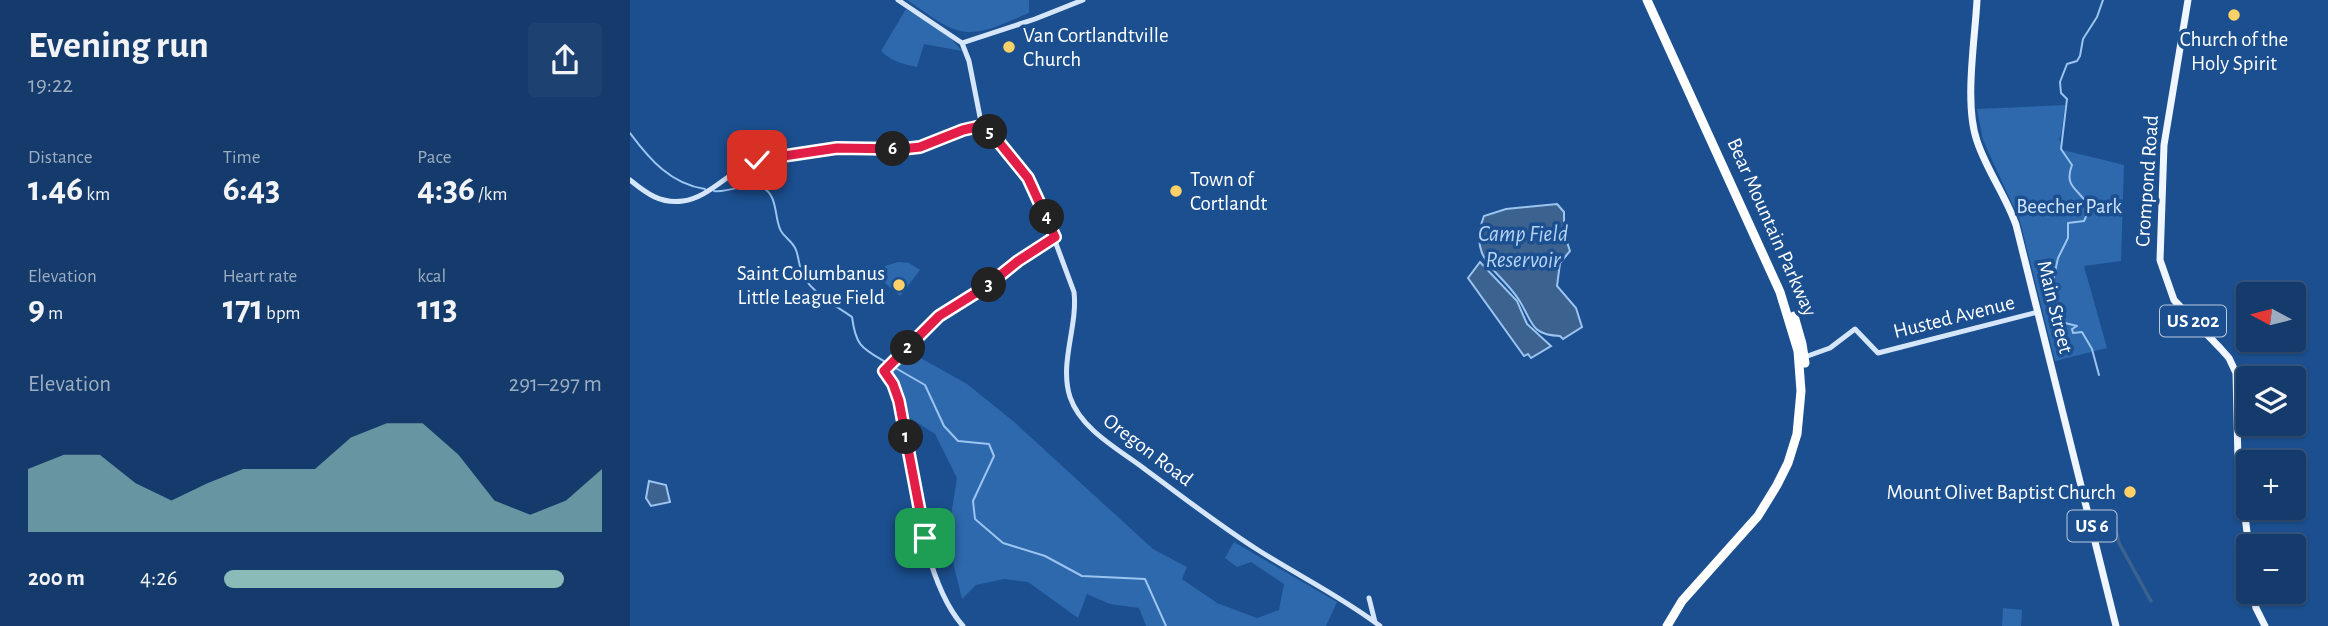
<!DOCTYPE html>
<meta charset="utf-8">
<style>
body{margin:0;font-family:"Alegreya Sans",sans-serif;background:#1d4271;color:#f1f3f6;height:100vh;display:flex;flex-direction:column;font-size:26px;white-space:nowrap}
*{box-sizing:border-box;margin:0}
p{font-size:23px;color:#9dadc1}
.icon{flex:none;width:38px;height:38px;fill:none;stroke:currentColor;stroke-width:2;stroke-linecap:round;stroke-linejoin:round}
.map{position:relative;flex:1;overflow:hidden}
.drawer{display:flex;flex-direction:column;background:#143b6b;width:630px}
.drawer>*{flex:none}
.needle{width:46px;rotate:277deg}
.fabs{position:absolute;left:1606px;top:282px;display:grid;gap:14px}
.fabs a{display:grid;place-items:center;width:70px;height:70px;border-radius:7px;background:#143b6b;box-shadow:0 2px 5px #0004,0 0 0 2px #33557e;font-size:35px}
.pin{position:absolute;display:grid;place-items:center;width:60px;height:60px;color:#fff;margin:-30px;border-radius:14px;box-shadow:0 4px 10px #0006}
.km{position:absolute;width:35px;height:35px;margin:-18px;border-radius:50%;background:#222;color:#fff;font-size:19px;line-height:35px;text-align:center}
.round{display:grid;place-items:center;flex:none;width:74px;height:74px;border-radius:7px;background:#1d4271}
.summary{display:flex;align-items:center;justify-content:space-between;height:119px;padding:0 28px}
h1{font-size:38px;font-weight:700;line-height:52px}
.stats{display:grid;grid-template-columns:repeat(3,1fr);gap:10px;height:119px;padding:7px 28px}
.stats div{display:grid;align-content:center}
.stats b{font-size:35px;font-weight:700}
.stats small{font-size:19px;font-weight:400}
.stats p{font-size:19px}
.chart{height:196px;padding:14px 28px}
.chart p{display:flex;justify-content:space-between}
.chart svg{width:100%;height:126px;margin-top:7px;fill:#8bbbb9;opacity:.7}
ul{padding:0 28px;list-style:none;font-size:23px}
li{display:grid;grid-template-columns:112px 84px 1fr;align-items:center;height:52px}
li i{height:18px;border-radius:9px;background:#8bbbb9}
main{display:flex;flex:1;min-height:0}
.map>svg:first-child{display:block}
.green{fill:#2e69ad}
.water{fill:#3c6290;stroke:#9cc4f0;stroke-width:2}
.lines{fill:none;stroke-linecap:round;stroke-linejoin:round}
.stream{stroke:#9cc4f0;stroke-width:2}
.canal{stroke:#3c6290;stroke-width:3.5}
.secondary{stroke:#d6e6fa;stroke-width:5}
.primary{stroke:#f0f6ff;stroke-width:7}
.highway{stroke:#fff;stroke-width:9}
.route-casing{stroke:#fff;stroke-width:14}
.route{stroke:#e11d48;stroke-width:9}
.poi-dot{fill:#ffd166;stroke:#1b4f8f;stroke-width:2.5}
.labels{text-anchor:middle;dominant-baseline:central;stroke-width:7;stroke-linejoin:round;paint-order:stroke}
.shield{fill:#1b4f8f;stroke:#bbcadd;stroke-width:2}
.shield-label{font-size:19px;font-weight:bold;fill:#fff}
.poi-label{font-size:21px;fill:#fff;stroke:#1b4f8f;text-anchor:start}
.street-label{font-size:21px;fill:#fff;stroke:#1b4f8f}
.park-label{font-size:21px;fill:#cfe3fa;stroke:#1b4f8f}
.water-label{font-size:23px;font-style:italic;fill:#b5d3f5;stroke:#1b4f8f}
</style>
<main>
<section class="drawer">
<div class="summary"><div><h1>Evening run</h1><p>19:22</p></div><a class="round"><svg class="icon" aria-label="share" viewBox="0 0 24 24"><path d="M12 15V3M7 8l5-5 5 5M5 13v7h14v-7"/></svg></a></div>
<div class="stats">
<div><p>Distance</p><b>1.46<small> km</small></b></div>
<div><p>Time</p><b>6:43</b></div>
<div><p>Pace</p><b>4:36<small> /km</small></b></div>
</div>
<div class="stats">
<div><p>Elevation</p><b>9<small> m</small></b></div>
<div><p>Heart rate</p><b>171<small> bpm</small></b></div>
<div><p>kcal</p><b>113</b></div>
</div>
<div class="chart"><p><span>Elevation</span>291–297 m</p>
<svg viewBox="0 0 160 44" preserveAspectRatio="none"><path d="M0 44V22L10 17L20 17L30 27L40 33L50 27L60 22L70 22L80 22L90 11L100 6L110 6L120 17L130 33L140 38L150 33L160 22V44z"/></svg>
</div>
<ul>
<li><b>200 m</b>4:26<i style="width:90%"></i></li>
</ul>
</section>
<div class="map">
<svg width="1698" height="626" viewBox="0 0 1698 626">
<rect width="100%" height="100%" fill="#1b4f8f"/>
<path class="green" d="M 277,0 L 399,0 L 399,13 C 381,20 360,32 341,32 C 318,33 295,11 277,0 Z
M 276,9 L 318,35 L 332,51 L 294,44 L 287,67 C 273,64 261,61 251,51 Z
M 1435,105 L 1431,135 L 1429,139 L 1433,150 L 1494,165 L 1491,261 L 1454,266 L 1477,348 L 1425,361 L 1390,221 L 1353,140 L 1347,109 Z
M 268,262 L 279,263 L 290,270 L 270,296 L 246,275 L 255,266 Z
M 280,352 L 337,384 L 383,421 L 523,549 L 557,567 L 552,579 L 587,603 L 627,618 L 649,610 L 654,584 L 621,562 L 607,567 L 595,558 L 604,542 L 707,602 L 696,626 L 516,626 L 509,608 L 480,604 L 457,594 L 448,618 L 398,582 L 374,579 L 346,585 L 332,599 L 323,562 L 320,522 L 327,478 L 305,434 L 280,418 L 260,373 Z
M 1373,608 L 1392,610 L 1391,626 L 1372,626 Z"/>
<path class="water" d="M 927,204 L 934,212 L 934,233 L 940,251 L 930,263 L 927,286 L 946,308 L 952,327 L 933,339 L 930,336 C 900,335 903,322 889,300 C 869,269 837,260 854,216 L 876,209 Z
M 850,262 L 887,301 L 897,324 L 921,346 L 901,358 L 898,354 L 894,356 L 838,278 Z
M 19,481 L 36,485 L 40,502 L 21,506 L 16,498 Z"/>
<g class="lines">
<path class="stream" d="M 0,133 C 20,160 41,184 75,189
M 84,191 C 100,193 119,181 131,187 C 148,194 144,215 150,229 C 153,237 163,241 166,250 C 169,258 169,267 173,276 C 183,293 206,306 222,317 C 226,347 232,348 257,363
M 262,366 L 295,385 L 314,426 L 328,441 L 359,444 L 364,456 L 343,501 L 345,519 L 373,543 L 415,556 L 452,576 L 515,579 L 536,626
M 1469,375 L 1462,349 L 1452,332 L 1443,333 L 1442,329 L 1447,326 L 1431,322 L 1428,315 L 1423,281 L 1428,258 L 1438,238 L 1438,223 L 1454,221 L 1460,208 C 1450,189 1433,188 1442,165 L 1431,149 L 1437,99 L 1431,93 L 1430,82 L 1437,64 L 1447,61 L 1450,56 L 1453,39 L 1467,17 L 1473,0"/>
<path class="canal" d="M 1486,531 L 1489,543 L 1521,601"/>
<path class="secondary" d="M 268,0 L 332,43 L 339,61 L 350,117 L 364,138 L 393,171 L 409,198 L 444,292 C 448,326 429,363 440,397 C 451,430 490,450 516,470 C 553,497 590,526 628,550 C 669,576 712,597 750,626
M 332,43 L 405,19 L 453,0
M 0,180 C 17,194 31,204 53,201 C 82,197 101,167 133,159 C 163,151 198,148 229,148 C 247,148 265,150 283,148 C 308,144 330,130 355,125
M 1172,358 L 1200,348 L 1225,329 L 1248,353 L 1408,312
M 739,598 L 745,622
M 333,626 C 289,576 283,466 269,401 L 263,385 L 254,371 L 309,316 L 357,286 L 388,261 L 425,237"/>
<path class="primary" d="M 1347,0 C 1345,40 1334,104 1347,141 C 1357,171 1376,196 1386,225 L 1486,626
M 1558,0 L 1534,145 L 1530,260 L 1544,300 L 1591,349 L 1599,358 L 1606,373 L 1608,461 L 1619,548
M 1623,592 L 1626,608 L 1635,626"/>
<path class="highway" d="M 1017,0 L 1150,292 L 1168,351 L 1171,391 L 1167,434 L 1158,463 L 1147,485 L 1128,516 L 1052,601 L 1037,626
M 1164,316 L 1172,344 L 1175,363"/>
</g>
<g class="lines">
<defs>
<path id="route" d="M 127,160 L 207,148 L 272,149 L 290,147 L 333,130 L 355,125 L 398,178 L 425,237 L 388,261 L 357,286 L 309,316 L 254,371 L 263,384 L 269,401 L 295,538"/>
</defs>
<use href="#route" class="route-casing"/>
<use href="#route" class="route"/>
</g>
<g class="poi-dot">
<circle cx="1604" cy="15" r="7"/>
<circle cx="379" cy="47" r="7"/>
<circle cx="546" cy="191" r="7"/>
<circle cx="269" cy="285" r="7"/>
<circle cx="1500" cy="492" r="7"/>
</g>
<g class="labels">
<g class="shield">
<rect x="1530" y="305.5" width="66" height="31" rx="5"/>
<rect x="1437.5" y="510.5" width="49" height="31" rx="5"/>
</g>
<g class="shield-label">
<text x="1563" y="321">US 202</text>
<text x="1462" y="526">US 6</text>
</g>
<g class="poi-label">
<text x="393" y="35">Van Cortlandtville<tspan x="393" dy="24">Church</tspan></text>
<text x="1604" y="39" text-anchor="middle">Church of the<tspan x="1604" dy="24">Holy Spirit</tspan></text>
<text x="560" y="179">Town of<tspan x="560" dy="24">Cortlandt</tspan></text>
<text x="255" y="273" text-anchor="end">Saint Columbanus<tspan x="255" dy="24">Little League Field</tspan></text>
<text x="1486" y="492" text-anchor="end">Mount Olivet Baptist Church</text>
</g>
<g class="street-label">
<text transform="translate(1517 181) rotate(-86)">Crompond Road</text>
<text transform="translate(1142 227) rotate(66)">Bear Mountain Parkway</text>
<text transform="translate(1425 307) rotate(76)">Main Street</text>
<text transform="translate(1324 317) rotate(-14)">Husted Avenue</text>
<text transform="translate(518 450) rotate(37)">Oregon Road</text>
</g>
<g class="park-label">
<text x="1439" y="206">Beecher Park</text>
</g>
<g class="water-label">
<text x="893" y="234">Camp Field<tspan x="893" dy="26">Reservoir</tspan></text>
</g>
</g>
</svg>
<div class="fabs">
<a><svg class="needle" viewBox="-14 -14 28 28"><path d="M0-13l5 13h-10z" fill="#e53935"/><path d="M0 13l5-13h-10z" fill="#9dadc1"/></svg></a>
<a><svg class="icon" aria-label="layers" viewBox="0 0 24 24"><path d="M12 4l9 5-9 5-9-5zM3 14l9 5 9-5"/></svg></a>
<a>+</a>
<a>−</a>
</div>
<div class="pin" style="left:295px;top:538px;background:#1e9e55"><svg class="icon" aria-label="arrive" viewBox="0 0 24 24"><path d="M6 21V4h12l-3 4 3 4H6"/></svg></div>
<div class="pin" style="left:127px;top:160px;background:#d93025"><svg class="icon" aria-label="check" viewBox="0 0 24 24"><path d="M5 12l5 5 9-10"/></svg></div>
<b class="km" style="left:276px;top:437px">1</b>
<b class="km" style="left:278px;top:348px">2</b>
<b class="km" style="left:359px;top:285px">3</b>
<b class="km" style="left:417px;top:217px">4</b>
<b class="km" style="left:360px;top:132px">5</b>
<b class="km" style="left:263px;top:149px">6</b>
</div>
</main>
